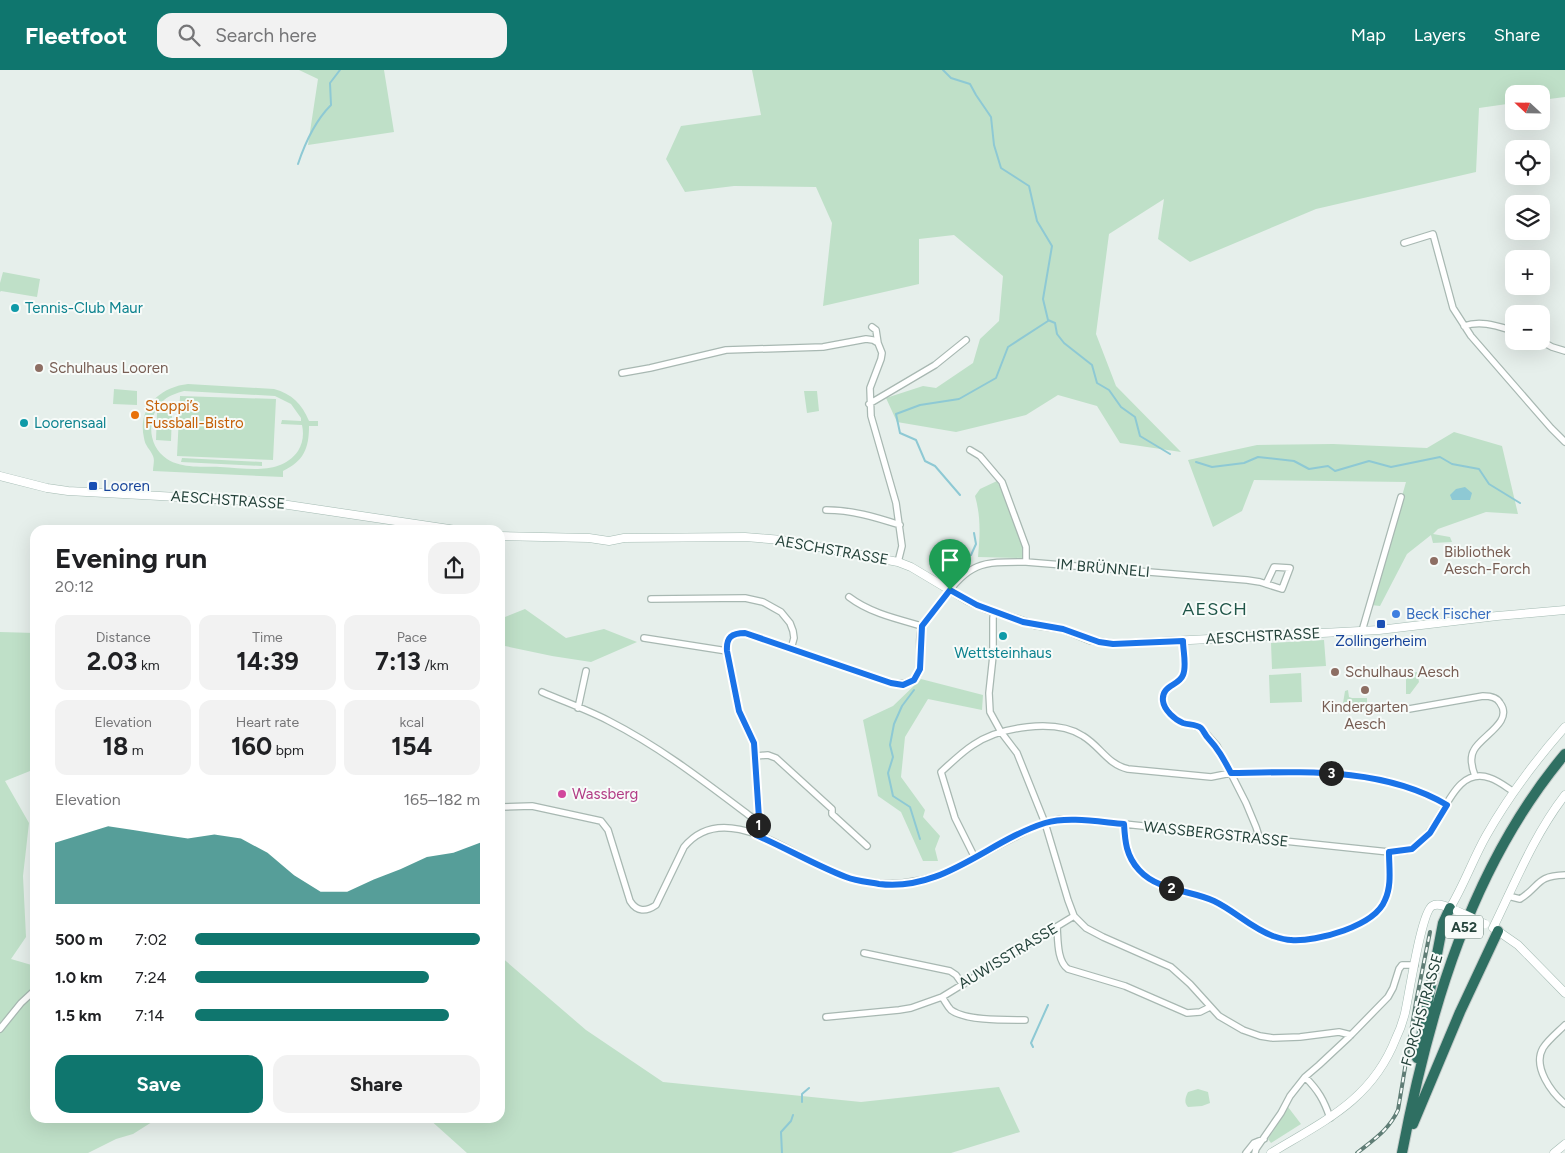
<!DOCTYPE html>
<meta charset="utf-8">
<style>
body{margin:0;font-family:Figtree,sans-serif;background:#f2f2f2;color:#202124;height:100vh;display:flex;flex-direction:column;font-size:19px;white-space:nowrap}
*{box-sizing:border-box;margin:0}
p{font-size:16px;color:#757577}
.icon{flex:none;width:28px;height:28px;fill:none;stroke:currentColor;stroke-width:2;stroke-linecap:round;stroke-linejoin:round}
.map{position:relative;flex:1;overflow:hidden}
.details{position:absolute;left:30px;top:455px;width:475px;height:598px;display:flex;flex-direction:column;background:#fff;border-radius:15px;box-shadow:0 5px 20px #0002}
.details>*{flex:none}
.needle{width:32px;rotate:292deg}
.tools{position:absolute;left:1505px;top:15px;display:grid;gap:10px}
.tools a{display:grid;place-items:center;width:45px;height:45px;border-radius:10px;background:#fff;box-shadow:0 5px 20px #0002;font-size:25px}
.pin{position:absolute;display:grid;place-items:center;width:42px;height:42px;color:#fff;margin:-51px -21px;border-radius:50% 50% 50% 0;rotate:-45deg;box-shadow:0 0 5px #0007}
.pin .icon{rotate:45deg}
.km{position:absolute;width:25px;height:25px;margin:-12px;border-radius:50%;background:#222;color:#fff;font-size:14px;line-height:25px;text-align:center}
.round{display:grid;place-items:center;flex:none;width:52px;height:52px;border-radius:15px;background:#f2f2f2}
.summary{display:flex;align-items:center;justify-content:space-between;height:85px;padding:0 25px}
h1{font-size:28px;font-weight:700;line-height:38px}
.figures{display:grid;grid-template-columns:repeat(3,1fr);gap:8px;height:85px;padding:5px 25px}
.figures div{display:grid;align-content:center;border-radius:12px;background:#f2f2f2;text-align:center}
.figures b{font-size:25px;font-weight:700}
.figures small{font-size:14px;font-weight:400}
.figures p{font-size:14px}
.chart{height:140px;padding:10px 25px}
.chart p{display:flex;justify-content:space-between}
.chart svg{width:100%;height:90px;margin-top:5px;fill:#0f766e;opacity:.7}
.primary-button{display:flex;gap:10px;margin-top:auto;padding:10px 25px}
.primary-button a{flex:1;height:58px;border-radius:15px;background:#0f766e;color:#fff;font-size:20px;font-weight:700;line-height:58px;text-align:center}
.primary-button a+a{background:#f2f2f2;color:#202124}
ul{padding:0 25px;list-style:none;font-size:16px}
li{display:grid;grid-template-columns:80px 60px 1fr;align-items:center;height:38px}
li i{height:12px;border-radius:6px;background:#0f766e}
header{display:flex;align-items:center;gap:30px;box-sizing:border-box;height:70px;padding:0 25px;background:#0f766e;color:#fff}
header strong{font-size:24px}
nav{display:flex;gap:28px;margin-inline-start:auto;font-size:18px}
.search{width:350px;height:45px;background:#f2f2f2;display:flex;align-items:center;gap:12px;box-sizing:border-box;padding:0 18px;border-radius:15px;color:#757577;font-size:19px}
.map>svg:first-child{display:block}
.green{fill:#bfe0c8;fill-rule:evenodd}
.water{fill:#8ec9d4}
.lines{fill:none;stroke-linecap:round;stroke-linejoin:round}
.stream{stroke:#8ec9d4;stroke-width:2}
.street-casing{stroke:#a8b8b2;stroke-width:8}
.secondary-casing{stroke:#a4bbb3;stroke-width:9}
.highway-casing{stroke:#c2cac8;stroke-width:12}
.street{stroke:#fff;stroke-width:5.5}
.secondary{stroke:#fff;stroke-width:8}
.highway{stroke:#2f6f62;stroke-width:10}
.rail-casing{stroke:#5f7d75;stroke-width:4}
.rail{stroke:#f7fbf9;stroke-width:2;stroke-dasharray:5.5;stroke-linecap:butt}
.secondary-bridge-casing{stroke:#a4bbb3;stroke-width:9;stroke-linecap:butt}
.secondary-bridge{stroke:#fff;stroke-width:8}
.route-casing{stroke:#fff;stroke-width:10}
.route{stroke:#1a73e8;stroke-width:6}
.culture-dot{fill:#0f9aa8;stroke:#f7fbf9;stroke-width:2}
.education-dot{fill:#8d6e63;stroke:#f7fbf9;stroke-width:2}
.food-dot{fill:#e8710a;stroke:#f7fbf9;stroke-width:2}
.transit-dot{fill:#1a4fb4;stroke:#f7fbf9;stroke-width:2}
.shop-dot{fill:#3f7fe0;stroke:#f7fbf9;stroke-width:2}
.hotel-dot{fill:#d1479c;stroke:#f7fbf9;stroke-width:2}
.labels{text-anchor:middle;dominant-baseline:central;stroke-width:4;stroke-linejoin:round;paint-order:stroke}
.shield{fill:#f7fbf9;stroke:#637a73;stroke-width:1}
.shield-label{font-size:14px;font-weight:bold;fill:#24423a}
.culture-label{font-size:15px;fill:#0d838f;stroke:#f7fbf9;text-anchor:start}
.education-label{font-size:15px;fill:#785e54;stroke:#f7fbf9;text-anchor:start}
.food-label{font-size:15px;fill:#c56008;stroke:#f7fbf9;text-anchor:start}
.transit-label{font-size:15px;fill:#164399;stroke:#f7fbf9;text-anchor:start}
.street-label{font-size:15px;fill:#24423a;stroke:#f7fbf9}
.shop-label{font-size:15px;fill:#366cbe;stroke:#f7fbf9;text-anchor:start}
.hotel-label{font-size:15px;fill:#b23c85;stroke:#f7fbf9;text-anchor:start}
.quarter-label{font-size:18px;letter-spacing:1px;fill:#1f5548;stroke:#f7fbf9}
</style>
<header>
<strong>Fleetfoot</strong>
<div class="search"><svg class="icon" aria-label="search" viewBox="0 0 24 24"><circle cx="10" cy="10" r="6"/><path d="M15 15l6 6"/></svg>Search here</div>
<nav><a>Map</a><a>Layers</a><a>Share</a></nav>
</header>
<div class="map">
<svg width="1565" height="1083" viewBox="0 0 1565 1083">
<rect width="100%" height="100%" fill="#e6efeb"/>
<path class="green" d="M 299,0 L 384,0 L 394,62 L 308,75 L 318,9 Z
M 752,0 L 1565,0 L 1565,27 L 1541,30 L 1541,24 L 1514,24 L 1514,33 L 1479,38 L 1476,102 L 1316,139 L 1190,192 L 1158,169 L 1164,129 L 1109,164 L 1096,264 L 1116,316 L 1181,382 L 1120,373 L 1097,336 L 1058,325 L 1026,345 L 956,362 L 897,352 L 886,328 L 923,316 L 936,318 L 973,293 L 980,269 L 999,251 L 1003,206 L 954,165 L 919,169 L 919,214 L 823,236 L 832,153 L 816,117 L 734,116 L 685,122 L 666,89 L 681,56 L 761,45 Z
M 3,202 L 40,209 L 37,227 L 1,221 L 0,222 L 0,213 Z
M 188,314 L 274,319 C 292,324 302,334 309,351 L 318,351 L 318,356 L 309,356 C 309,378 304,391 283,401 L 283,407 L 153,401 C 153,396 155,390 153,386 C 150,379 145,376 144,368 C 137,338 160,317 188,314 ZM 184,321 L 275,326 L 291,334 L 301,348 L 301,351 L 282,350 L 281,354 L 302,355 C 304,364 303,373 298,381 C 280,406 247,398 220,397 C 204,396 182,399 167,389 C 147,376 146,346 164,330 C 170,325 177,323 184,321 Z
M 114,319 L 137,321 L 137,335 L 113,334 Z
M 804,321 L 817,321 L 819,341 L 807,343 Z
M 180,326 L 276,329 L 273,390 L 177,386 Z
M 157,343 L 172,343 L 171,371 L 156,370 Z
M 1454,362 L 1502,376 L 1518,444 L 1486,442 L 1438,459 L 1433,464 L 1450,467 L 1452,472 L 1433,473 L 1431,465 L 1407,484 L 1380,536 L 1371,535 L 1406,412 L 1254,410 L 1242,441 L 1213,457 L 1188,390 L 1257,375 L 1333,374 L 1427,378 Z
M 182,388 L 262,392 L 262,396 L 181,392 Z
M 997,411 L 1011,441 L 1025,475 L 1023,488 L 978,487 C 980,465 981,447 975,426 L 980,419 Z
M 525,539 L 566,568 L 604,559 L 637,572 L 591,592 L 552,586 L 500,575 L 500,549 Z
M 0,562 L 35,563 L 35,699 L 5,711 L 29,753 L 23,806 L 26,867 L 11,889 L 35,896 L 35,1048 L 167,1048 L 152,1052 L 133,1064 L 116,1069 L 88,1083 L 0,1083 Z
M 1324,570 L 1326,596 L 1272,599 L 1271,573 Z
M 1417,602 L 1419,612 L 1410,624 L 1406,624 L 1406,605 Z
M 1301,603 L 1302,632 L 1270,633 L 1269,605 Z
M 921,609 L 983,625 L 982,640 L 928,629 L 905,667 L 901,707 L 925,740 L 923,747 L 940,766 L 935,779 L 938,791 L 923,791 L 901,742 L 878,726 L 863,650 L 893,636 Z
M 1348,620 L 1349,627 L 1352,628 L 1367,628 L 1367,633 L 1351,635 L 1347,632 L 1343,633 L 1345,621 Z
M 500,886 L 586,960 L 663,1012 L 861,1032 L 999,1017 L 1020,1062 L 951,1083 L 467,1083 L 428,1048 L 500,1048 Z
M 1198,1019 L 1208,1022 L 1210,1033 L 1202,1036 L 1188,1037 C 1184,1033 1185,1028 1188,1022 Z
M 1288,1037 L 1301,1054 L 1271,1073 L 1268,1069 Z"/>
<path class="water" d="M 1465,417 L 1472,423 L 1470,430 L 1452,430 L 1450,425 L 1456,419 Z"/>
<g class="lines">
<path class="stream" d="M 943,0 L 951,8 L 970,14 L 976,25 L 991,47 L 994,75 L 1001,98 L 1029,116 L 1037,151 L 1052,176 L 1043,229 L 1048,250 L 1055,253 L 1057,264 L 1064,273 L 1092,295 L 1097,313 L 1109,320 L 1121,337 L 1135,347 L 1140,366 L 1170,384
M 298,94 C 305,73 315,51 331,35 L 330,13 L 340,0
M 1196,392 L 1212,397 L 1244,393 L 1258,387 L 1294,391 L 1309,399 L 1328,396 L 1335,401 L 1369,391 L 1391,397 L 1440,387 L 1452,394 L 1479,399 L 1489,414 L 1520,433
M 960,425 L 935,396 L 925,391 L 916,370 L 900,363 L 896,344 L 920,335 L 959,329 L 996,308 L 1008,277 L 1048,251
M 971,485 L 976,474 L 974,463
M 914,620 L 902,636 L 894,654 L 890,675 L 893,687 L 888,703 L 893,726 L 910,737 L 920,769
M 1033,977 L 1031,973 L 1048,935
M 802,1032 L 802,1024 L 809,1018
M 782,1083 L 781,1062 L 791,1051 L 793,1045"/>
<defs>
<path id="street" d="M 1404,173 L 1433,164 L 1453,238 L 1471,266 L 1551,358 L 1565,372
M 1464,256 C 1481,250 1497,256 1514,261
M 872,257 L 876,260 L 878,273
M 1541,271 L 1552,277 L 1565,281
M 622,303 L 650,298 L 726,280 L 823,277 L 866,269 L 873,270 L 878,273 L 882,283 L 881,289 L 870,318 L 871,346 L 896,433 L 902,476 L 898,492
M 869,334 L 935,295 L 966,270
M 970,380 L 980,386 L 1002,412 L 1026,477 L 1026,492
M 826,440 C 852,440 875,447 900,455
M 849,527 C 870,543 897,549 922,556
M 651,529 L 745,528 L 763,532 L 781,542 L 790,553 L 793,561 L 794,568 L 791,579
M 994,541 L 993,548 L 993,586 L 989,623 L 990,642 L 1001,662 L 1017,683 L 1045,753 L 1068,830 L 1074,846 L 1086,858 L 1103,867 L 1171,897 L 1190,914 L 1219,946 L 1243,960 L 1260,966 L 1273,968 L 1300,967 L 1339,962 L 1351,965
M 1362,561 L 1401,427
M 644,568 L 727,581
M 1183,571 L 1185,598 L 1183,605 L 1179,610 L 1166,619 L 1163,625 L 1163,632 L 1171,645 L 1181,652 L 1201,658 L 1217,676 L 1246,733 L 1256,757 L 1260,769
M 542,622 C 565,632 588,640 609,651 C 660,677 705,712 750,746 L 759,749
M 578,638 L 586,601
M 1409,639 L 1483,626 C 1489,626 1497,627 1500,633 C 1514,652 1481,666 1474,680 C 1469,688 1472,698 1475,706
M 756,686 L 768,685 L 776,688 L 832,739 L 832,744 L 867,776
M 500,737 L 532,736 L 601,751 L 608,760 L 630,831 C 637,842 646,842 656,835 L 684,777 C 727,724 802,795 849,808 C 884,817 917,815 950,801 L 1032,758 L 1045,753 L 1061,749 L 1124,754 L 1389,782 C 1396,781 1406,782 1412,779 C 1416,777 1421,771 1424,768 C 1444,750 1454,695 1490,708 C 1499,711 1506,717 1514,722
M 1124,754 C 1125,771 1126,786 1139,800 C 1158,821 1190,820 1214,831 C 1235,841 1251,858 1273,866 C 1279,868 1285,870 1291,870 C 1317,872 1375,856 1385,830 C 1392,815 1389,798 1389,782
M 756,765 L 759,749 L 754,673 L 739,641 L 727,581 C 726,567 732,563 745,563 L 891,613 C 937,619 912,577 923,555 C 927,547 936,538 941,531 C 971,492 979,492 1026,492 L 1247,510 L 1260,512 L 1282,519 L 1290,498 L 1274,497 L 1266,514
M 975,788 L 955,748 L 941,702 C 951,693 962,682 973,675 C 999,657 1055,648 1083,666 C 1101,677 1107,694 1128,699 L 1211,707 L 1231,703 L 1286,702 L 1332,703 L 1364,707 L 1388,711 L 1415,720 L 1436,729 L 1447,735
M 1508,826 L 1520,829 C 1541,816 1535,806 1565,805
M 1057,857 C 1058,870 1057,891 1068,899 L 1125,916 L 1187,943 L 1200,942 L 1210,937
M 864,883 L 950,901 L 956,905 L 963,915
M 942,927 C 945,931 947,936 951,940 C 966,951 1005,950 1025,950
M 826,947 L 899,940 L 911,938 L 942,927 L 1074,846
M 1565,955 C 1558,962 1548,970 1543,978 C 1532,997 1552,1023 1565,1034
M 0,959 L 21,933 L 35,920
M 1305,1007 C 1318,1020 1324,1030 1330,1048
M 1246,1083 L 1254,1073 L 1264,1069
M 1255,1083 L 1256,1079 L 1281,1043 L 1290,1026 L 1305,1007 L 1319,995 L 1349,967 L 1388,927 L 1393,918 L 1399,899 L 1402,895 L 1415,895"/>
<path id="secondary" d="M 0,406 L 47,418 L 68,421 L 268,432 L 456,460
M 500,466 L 589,468 L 609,471 L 624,468 L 745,467 L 782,470 L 898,492 L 911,497 L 968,531 L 986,539 L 1035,555 L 1063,559 L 1090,570 L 1113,574 L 1379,560 L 1497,546 L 1565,540
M 1450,838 C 1464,815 1473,789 1486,766 C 1508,727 1535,691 1565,657
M 1493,858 C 1515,813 1534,765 1565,725
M 1495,859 L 1518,875 L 1565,923
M 1271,1083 C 1324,1051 1372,1030 1396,968 C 1400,960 1403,951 1405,943 C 1409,926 1421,843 1432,836 C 1438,832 1447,837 1453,839
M 1554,1083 L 1565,1074"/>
<path id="highway" d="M 1417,988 L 1443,853 L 1450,838
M 1413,1054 L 1460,942 L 1498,861
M 1402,1083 C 1429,941 1471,796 1565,684"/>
</defs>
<use href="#street" class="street-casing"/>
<use href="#secondary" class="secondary-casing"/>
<use href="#highway" class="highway-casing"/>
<use href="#street" class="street"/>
<use href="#secondary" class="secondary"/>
<use href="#highway" class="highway"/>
<defs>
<path id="rail" d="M 1357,1083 C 1373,1070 1389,1060 1398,1040 L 1416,932 L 1430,862"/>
</defs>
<use href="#rail" class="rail-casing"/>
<use href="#rail" class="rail"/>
<defs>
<path id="secondary-bridge" d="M 1457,841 L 1485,854"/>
</defs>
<use href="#secondary-bridge" class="secondary-bridge-casing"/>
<use href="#secondary-bridge" class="secondary-bridge"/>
</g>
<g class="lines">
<defs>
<path id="route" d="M 950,520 L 977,535 L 1023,552 L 1063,559 L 1099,572 L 1113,574 L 1183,571 C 1183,581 1187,596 1183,605 C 1179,616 1161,615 1163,631 C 1164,640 1175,650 1183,653 C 1189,655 1196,654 1201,658 C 1204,661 1205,665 1208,668 C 1219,680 1223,688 1231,703 C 1303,702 1382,697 1447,735 L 1430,763 L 1412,779 L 1389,782 C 1389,798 1392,815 1385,830 C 1375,856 1317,872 1291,870 C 1285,870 1279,868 1273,866 C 1251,858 1235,841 1214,831 C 1190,820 1158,821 1139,800 C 1126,786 1125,771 1124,754 C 1100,752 1068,746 1045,753 C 988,771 943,822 879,814 C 868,812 856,811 846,807 C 815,795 786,778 756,765 L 759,748 L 754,673 L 739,641 L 727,581 C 726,567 732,563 745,563 L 891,613 L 903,615 L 914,610 L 920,599 L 922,556 Z"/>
</defs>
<use href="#route" class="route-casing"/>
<use href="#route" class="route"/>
</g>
<g class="culture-dot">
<circle cx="15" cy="238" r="5"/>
<circle cx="24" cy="353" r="5"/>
<circle cx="1003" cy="566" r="5"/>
</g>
<g class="education-dot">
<circle cx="39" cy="298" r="5"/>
<circle cx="1434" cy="491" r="5"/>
<circle cx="1335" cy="602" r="5"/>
<circle cx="1365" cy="620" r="5"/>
</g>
<circle class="food-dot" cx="135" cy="345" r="5"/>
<g class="transit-dot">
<rect x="88" y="411" width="10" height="10" rx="2.5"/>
<rect x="1376" y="549" width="10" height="10" rx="2.5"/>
</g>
<circle class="shop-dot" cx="1396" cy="544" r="5"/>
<circle class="hotel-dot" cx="562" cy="724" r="5"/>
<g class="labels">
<rect class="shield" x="1445" y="845.5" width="38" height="23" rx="4"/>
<g class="shield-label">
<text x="1464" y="857">A52</text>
</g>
<g class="culture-label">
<text x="25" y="238">Tennis-Club Maur</text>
<text x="34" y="353">Loorensaal</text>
<text x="1003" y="583" text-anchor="middle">Wettsteinhaus</text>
</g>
<g class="education-label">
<text x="49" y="298">Schulhaus Looren</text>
<text x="1444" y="482">Bibliothek<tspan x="1444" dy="17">Aesch-Forch</tspan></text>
<text x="1345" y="602">Schulhaus Aesch</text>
<text x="1365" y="637" text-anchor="middle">Kindergarten<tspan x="1365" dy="17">Aesch</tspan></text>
</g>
<g class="food-label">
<text x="145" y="336">Stoppi’s<tspan x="145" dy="17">Fussball-Bistro</tspan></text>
</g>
<g class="transit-label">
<text x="103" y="416">Looren</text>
<text x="1381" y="571" text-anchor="middle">Zollingerheim</text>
</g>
<g class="street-label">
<text transform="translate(228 430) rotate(4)">AESCHSTRASSE</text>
<text transform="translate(832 480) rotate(10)">AESCHSTRASSE</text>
<text transform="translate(1103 498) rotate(5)">IM BRÜNNELI</text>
<text transform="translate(1263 566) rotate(-3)">AESCHSTRASSE</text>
<text transform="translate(1216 764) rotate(6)">WASSBERGSTRASSE</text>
<text transform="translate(1008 886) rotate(-31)">AUWISSTRASSE</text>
<text transform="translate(1422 940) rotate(-74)">FORCHSTRASSE</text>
</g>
<g class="shop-label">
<text x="1406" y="544">Beck Fischer</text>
</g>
<g class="hotel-label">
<text x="572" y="724">Wassberg</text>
</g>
<g class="quarter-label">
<text x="1215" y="539">AESCH</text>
</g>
</g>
</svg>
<div class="tools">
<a><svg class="needle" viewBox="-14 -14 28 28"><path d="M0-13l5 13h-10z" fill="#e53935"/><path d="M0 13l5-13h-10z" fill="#757577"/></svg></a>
<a><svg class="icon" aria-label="locate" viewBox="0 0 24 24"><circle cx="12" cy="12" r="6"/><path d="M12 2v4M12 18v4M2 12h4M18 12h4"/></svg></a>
<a><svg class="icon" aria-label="layers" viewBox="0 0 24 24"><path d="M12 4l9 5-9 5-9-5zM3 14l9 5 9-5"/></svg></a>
<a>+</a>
<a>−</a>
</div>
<div class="pin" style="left:950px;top:520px;background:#1e9e55"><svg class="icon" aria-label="arrive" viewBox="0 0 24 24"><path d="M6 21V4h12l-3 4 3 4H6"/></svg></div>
<b class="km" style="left:758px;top:755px">1</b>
<b class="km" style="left:1171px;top:818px">2</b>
<b class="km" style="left:1331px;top:703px">3</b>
<section class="details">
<div class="summary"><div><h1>Evening run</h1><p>20:12</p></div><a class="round"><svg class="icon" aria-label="share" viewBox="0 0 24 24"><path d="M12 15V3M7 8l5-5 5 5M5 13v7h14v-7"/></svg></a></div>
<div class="figures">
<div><p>Distance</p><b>2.03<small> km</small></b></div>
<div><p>Time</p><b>14:39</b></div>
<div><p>Pace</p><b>7:13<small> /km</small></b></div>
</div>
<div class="figures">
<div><p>Elevation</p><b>18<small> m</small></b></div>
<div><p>Heart rate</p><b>160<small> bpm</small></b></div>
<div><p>kcal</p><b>154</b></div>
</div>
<div class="chart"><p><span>Elevation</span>165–182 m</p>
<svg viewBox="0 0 160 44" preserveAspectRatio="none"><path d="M0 44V14L10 10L20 6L30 8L40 10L50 12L60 10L70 12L80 19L90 30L100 38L110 38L120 32L130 27L140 21L150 19L160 14V44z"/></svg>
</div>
<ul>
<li><b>500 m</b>7:02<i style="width:100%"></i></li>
<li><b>1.0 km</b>7:24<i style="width:82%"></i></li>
<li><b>1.5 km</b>7:14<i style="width:89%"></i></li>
</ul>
<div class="primary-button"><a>Save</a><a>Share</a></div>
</section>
</div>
